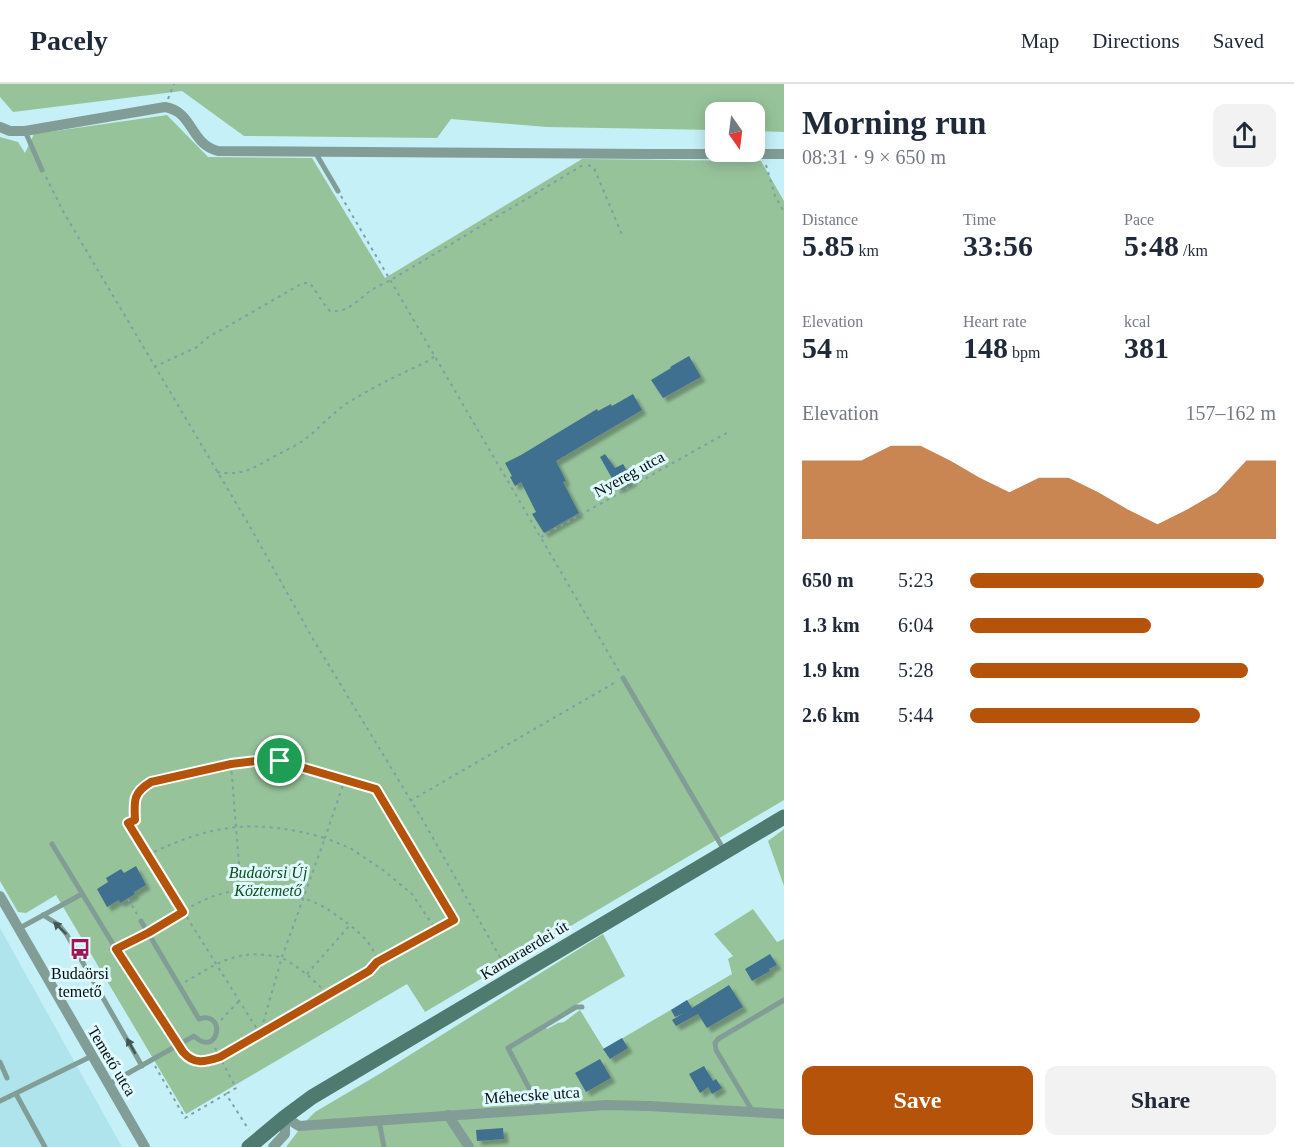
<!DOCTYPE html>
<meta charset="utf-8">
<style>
body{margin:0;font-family:"Times New Roman",serif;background:#f2f2f3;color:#1f2937;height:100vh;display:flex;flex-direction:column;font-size:22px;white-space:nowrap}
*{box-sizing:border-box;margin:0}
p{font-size:20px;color:#747a83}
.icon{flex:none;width:33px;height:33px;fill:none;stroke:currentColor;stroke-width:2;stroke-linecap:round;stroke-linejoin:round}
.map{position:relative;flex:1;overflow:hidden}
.details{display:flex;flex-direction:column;background:#fff;width:510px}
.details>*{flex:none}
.needle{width:39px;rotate:166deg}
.buttons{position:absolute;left:705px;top:18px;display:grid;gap:12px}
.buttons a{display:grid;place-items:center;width:60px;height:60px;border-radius:12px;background:#fff;box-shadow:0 3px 15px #0003;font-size:30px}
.pin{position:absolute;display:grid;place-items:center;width:51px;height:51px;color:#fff;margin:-26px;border:3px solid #fff;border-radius:50%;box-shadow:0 2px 6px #0007}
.round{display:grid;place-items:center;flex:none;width:63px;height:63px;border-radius:12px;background:#f2f2f3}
.head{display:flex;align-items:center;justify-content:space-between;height:102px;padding:0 18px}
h1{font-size:33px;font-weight:800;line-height:45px}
.figures{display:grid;grid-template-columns:repeat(3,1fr);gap:9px;height:102px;padding:6px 18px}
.figures div{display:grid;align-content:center}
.figures b{font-size:30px;font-weight:800}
.figures small{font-size:16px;font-weight:400}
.figures p{font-size:16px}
.chart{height:168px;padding:12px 18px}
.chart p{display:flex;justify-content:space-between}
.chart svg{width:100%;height:108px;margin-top:6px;fill:#b45309;opacity:.7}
.primary-button{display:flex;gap:12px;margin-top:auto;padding:12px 18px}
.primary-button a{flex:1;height:69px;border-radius:12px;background:#b45309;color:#fff;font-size:24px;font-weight:800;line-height:69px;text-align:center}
.primary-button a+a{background:#f2f2f3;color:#1f2937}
ul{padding:0 18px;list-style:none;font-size:20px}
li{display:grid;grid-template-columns:96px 72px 1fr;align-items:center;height:45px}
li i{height:15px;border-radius:8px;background:#b45309}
header{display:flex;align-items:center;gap:36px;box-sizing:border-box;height:84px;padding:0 30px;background:#fff;border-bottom:2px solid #e0e1e3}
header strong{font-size:28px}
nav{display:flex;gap:33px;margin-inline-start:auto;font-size:21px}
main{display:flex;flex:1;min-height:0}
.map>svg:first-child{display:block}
.built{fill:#afe4ec}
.green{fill:#97c39b}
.building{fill:#3f7090;filter:url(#shadow)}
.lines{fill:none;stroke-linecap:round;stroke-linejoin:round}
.path{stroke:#7f9fa4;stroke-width:2;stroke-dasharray:3 4.5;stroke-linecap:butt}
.lane{stroke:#819d96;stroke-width:5}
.street{stroke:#819d96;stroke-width:10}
.secondary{stroke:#4f7a70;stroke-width:15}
.oneway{fill:#425654}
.route-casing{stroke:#fff;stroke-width:12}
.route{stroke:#b45309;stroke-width:8}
.labels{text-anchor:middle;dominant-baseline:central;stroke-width:6;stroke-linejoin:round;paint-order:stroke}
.street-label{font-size:16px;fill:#020e11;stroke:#e0fafe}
.park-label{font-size:16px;font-style:italic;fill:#0b4f1d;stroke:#e0fafe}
.poi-label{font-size:16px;fill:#020e11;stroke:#e0fafe}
</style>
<header>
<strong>Pacely</strong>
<nav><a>Map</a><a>Directions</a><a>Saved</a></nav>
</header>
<main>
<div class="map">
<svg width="784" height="1063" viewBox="0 0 784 1063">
<defs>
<filter id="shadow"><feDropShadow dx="4.5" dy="4.5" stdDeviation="1.5" flood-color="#0004"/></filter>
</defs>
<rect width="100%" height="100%" fill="#c5f0f7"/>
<path class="built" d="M 0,844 L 122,1063 L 0,1063 Z"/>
<path class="green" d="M 0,0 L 784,0 L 784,48 L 755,47 L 754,28 L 716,28 L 715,46 L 547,43 L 451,35 L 437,54 L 244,52 L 182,7 L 13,28 L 0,13 Z
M 167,31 L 208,73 L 312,74 L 385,194 L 582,75 L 761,77 L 784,117 L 784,716 L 425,928 L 407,900 L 186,1030 L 56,811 L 26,829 L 18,828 L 0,797 L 0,53 L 18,58 L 25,69 L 34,50 Z
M 784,745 L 784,802 L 768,757 Z
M 753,825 L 777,858 L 784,855 L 784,1063 L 286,1063 L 305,1038 L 315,1028 L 381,989 L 603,850 L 625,892 L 543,940 L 547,945 L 558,939 L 564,938 L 580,926 L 604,965 L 732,890 L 728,875 L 733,872 L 714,850 Z"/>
<path class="building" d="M 689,272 L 701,293 L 663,314 L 651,296 L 671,284 L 670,283 Z
M 633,310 L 642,326 L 556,377 L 566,397 L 563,398 L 579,429 L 544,449 L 532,430 L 536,428 L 521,398 L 515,402 L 510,393 L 512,392 L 505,379 L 521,371 L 597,325 L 598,327 L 611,320 L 612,322 Z
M 605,370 L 615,384 L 623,380 L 633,397 L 618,405 L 600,373 Z
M 136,782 L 146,801 L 134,808 L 135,810 L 120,819 L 119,816 L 107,823 L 97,805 L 108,798 L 106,794 L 121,785 L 124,789 Z
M 770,870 L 777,881 L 769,885 L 770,887 L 752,897 L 745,885 Z
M 729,901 L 743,923 L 707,944 L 698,930 L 676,942 L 672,936 L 684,929 L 675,933 L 671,926 L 687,916 L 692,924 Z
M 622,954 L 628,964 L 610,975 L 603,965 Z
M 600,975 L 611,994 L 586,1008 L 575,989 Z
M 704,982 L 713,997 L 716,995 L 722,1004 L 712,1010 L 708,1003 L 700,1009 L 689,990 Z
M 503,1044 L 504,1055 L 477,1057 L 476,1046 Z"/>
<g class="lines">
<path class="path" d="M 168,15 L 174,0
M 588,81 L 594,84 L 623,153
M 766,81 L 775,112 L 784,128
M 46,93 L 64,129 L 249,441 L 313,555 L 424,738 L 506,884
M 341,112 L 620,589
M 154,283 L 197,263 L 207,254 L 303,199 C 305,199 307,199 309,199 C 313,201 324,222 330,227 C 348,230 359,214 373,205 C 378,202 385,199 391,196 L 583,81
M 217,388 C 242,392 252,385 273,373 C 282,368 292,364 301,358 C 316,348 328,333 343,322 C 370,304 399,291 428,277 L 435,272
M 541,453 L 730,347
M 231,680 L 241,806
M 345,695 L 325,754 L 350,764 L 383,786 L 412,810 L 436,846 L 378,877
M 410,717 L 616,598
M 147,771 C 213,740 254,734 325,754 L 282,873 L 260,950
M 128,815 L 137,830
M 153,846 C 171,835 189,822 209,814 C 244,799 292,806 324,823 C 331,827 337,832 343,836 C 357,846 375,861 377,878 L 369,887 L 220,973 C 206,978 193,980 183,968
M 121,872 L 175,956
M 307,890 L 350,841
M 185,898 C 213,882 232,867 267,871 C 272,872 279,872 284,875 C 301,884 314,897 328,910
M 221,936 L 240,916
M 260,950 L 128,739 L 135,736 C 134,716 134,709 151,698 C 193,688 236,675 280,677 L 376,704 L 454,836 L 436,846
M 215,964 L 236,1004 L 226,1010
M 155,982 L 185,1034 L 226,1010 L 249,1046"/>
<path class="lane" d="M 25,47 L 42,86
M 315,68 L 338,107
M 623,594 L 724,766
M 52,760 L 116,865 L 148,849
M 43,831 L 59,841 L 67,851 L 142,982
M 18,845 L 82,810
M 0,978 L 7,994
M 109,1000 L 194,952 C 219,975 227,926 199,935 L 141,837
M 16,1010 L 45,1063
M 0,1017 L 92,972
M 540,1025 L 508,964 L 576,923 L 582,923
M 753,1028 L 716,966 L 715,959 L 718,955 L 784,916
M 379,1037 L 384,1063"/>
<path class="street" d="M 0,43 L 10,47 L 25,47 L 165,23 C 194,28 189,59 218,67 L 648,70 L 784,70
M 0,812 L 145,1063
M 448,1031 L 469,1063
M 285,1033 L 299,1042 L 606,1021 L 649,1022 L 784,1030
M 273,1063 L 285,1050 L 285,1033"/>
<path class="secondary" d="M 249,1063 L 285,1033 L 312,1013 L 784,733"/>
</g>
<defs><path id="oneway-solid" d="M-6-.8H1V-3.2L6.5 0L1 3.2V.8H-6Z" transform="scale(1.5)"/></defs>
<g class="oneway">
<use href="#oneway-solid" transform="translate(60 844) rotate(-136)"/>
<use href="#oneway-solid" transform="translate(131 962) rotate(-119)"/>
</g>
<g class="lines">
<defs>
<path id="route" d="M 264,676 L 280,677 L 376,705 L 454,836 L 377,878 L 369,887 L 220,973 C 205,978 194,981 183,968 L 116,865 L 148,849 L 183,828 L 128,739 L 135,736 C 134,716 133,709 151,698 L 231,680 Z"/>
</defs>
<use href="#route" class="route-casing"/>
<use href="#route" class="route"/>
</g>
<defs>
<symbol id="bus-bare" viewBox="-9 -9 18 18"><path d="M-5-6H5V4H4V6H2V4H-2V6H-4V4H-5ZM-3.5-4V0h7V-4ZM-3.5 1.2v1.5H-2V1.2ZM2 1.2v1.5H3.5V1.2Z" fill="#a51354" stroke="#e0fafe" stroke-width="2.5" paint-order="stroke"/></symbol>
</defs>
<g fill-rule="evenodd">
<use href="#bus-bare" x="65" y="850" width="30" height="30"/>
</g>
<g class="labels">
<g class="street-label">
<text transform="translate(629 390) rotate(-29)">Nyereg utca</text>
<text transform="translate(524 866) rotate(-31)">Kamaraerdei út</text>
<text transform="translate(112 977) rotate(59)">Temető utca</text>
<text transform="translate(532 1011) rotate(-4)">Méhecske utca</text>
</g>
<g class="park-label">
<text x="268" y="788">Budaörsi Új<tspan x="268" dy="18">Köztemető</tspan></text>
</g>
<g class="poi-label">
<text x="80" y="889">Budaörsi<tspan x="80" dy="18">temető</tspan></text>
</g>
</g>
</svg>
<div class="buttons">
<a><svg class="needle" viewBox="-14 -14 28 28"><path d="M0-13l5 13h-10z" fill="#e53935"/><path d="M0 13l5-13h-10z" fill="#747a83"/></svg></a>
</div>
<div class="pin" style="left:280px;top:677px;background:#1e9e55"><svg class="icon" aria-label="arrive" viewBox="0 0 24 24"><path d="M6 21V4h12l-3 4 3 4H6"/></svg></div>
</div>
<section class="details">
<div class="head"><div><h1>Morning run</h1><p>08:31 · 9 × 650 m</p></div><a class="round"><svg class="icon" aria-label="share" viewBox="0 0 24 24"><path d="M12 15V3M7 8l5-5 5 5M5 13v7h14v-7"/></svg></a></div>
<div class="figures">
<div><p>Distance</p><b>5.85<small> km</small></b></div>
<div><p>Time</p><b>33:56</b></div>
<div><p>Pace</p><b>5:48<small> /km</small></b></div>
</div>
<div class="figures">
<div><p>Elevation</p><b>54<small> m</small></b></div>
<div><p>Heart rate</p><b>148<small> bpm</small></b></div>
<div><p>kcal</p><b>381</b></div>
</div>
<div class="chart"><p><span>Elevation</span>157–162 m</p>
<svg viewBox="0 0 160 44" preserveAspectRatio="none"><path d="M0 44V12L10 12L20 12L30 6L40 6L50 12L60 19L70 25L80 19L90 19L100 25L110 32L120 38L130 32L140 25L150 12L160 12V44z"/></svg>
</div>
<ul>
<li><b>650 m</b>5:23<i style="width:96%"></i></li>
<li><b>1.3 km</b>6:04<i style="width:59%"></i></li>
<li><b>1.9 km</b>5:28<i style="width:91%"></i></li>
<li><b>2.6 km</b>5:44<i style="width:75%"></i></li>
</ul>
<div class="primary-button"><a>Save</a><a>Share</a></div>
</section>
</main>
